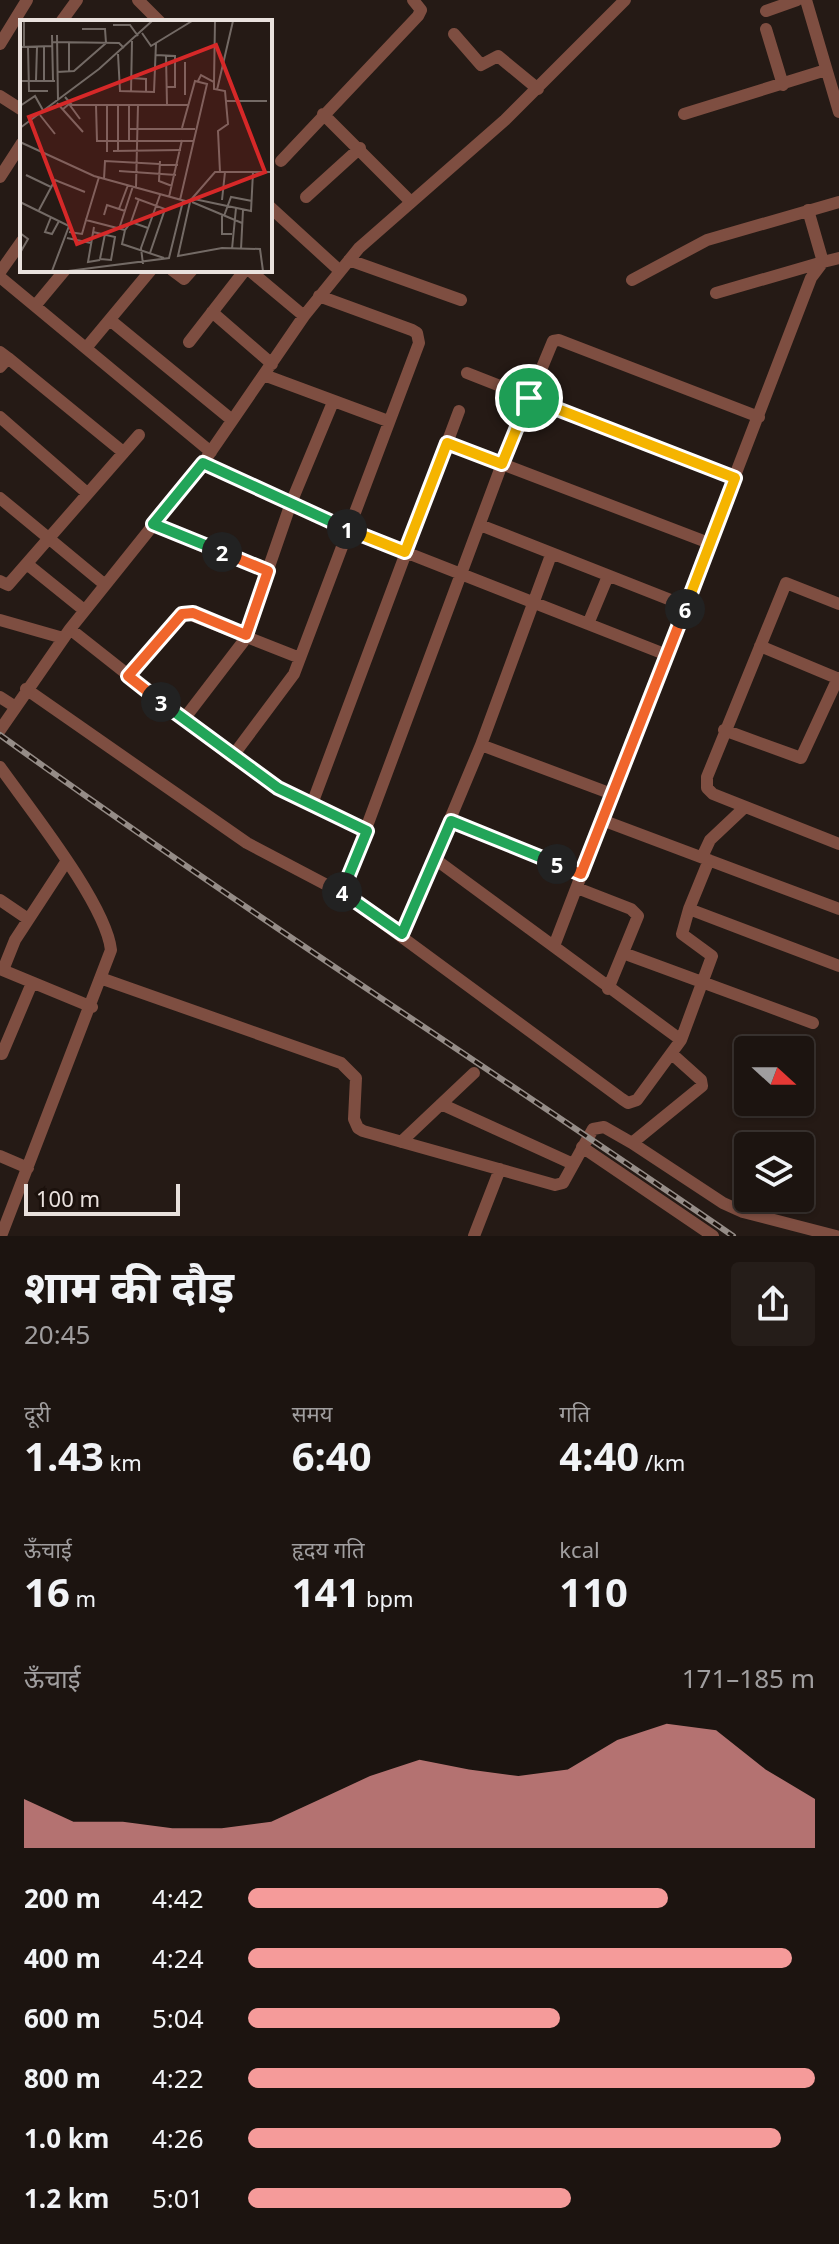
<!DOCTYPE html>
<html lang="hi">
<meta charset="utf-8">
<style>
body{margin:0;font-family:"Noto Sans","Noto Sans Devanagari",sans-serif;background:#251d19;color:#f1f3f6;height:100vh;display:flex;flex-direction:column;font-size:30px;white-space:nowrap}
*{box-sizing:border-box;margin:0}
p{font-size:26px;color:#a09e9f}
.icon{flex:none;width:44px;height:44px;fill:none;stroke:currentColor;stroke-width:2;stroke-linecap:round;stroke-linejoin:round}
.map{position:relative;height:1236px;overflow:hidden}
.drawer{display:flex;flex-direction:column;background:#1c1410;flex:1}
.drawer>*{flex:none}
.needle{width:52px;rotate:111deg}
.controls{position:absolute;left:734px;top:1036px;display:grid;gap:16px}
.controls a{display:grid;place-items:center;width:80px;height:80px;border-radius:8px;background:#1c1410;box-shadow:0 2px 6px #0004,0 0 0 2px #3a3330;font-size:40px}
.scale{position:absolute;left:24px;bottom:20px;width:156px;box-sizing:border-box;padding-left:8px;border:4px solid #e9e1dd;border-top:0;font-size:22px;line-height:28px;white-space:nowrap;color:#e9e1dd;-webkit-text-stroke:6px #1b110c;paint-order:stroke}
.pin{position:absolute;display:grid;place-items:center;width:68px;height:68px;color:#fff;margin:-34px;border:4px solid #fff;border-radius:50%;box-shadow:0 2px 8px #0007}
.km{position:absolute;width:40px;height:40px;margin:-20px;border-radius:50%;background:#222;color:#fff;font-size:22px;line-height:40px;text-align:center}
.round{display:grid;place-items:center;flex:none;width:84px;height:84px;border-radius:8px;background:#251d19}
.head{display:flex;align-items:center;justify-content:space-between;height:136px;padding:0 24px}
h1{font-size:44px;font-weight:700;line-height:60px}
.metrics{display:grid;grid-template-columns:repeat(3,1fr);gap:12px;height:136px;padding:8px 24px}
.metrics div{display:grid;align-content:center}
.metrics b{font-size:40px;font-weight:700}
.metrics small{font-size:22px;font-weight:400}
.metrics p{font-size:22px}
.chart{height:224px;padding:16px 24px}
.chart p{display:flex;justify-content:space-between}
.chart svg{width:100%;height:144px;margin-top:8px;fill:#f59b9a;opacity:.7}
ul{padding:0 24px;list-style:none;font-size:26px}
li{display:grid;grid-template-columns:128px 96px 1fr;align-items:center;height:60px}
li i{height:20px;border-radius:10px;background:#f59b9a}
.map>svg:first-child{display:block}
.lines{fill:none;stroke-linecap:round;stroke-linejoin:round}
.minor{stroke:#7e4e41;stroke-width:12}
.rail-casing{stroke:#958c87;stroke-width:6}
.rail{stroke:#1b110c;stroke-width:3;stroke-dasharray:9;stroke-linecap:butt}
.split-1-casing{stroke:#fff;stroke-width:16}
.split-2-casing{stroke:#fff;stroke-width:16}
.split-3-casing{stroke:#fff;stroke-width:16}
.split-4-casing{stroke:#fff;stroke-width:16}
.split-5-casing{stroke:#fff;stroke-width:16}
.split-6-casing{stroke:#fff;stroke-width:16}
.split-7-casing{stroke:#fff;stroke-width:16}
.split-1{stroke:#f5b400;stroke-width:10}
.split-2{stroke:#22a559;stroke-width:10}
.split-3{stroke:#f0652b;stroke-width:10}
.split-4{stroke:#22a559;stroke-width:10}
.split-5{stroke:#22a559;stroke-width:10}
.split-6{stroke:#f0652b;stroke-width:10}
.split-7{stroke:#f5b400;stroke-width:10}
.inset-road{fill:none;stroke:#736a65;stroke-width:2}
.view{fill:#d62828;fill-opacity:0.15;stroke:#d62828;stroke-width:4}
.inset-edge{fill:none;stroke:#e9e1dd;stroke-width:4}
</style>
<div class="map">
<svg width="839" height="1236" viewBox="0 0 839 1236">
<rect width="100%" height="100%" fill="#251a15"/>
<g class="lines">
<path class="minor" d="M 138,0 L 160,22
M 806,0 L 839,112
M 766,11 L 797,0
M 61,22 L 77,0
M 766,29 L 783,85
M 454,34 L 481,65 L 498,56 L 538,89
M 0,44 L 27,0
M 0,96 L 22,110
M 323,114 L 411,202
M 684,114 L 826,70
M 281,161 L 418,16 L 421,10 L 413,0
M 0,177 L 22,143
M 306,197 L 360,148
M 270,207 L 340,271
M 349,260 L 461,300
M 172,270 L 184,279 L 192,270
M 249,270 L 304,316
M 0,272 L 22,241
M 0,277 L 211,452
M 632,280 L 707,240 L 839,202
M 716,293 L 823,262 L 808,210
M 35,306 L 65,270
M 212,312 L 272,364
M 110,320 L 232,420
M 189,342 L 245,270
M 86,348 L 151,270
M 0,352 L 8,358 L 0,367
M 8,358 L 123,452
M 467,373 L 735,478
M 264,375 L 388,421
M 0,417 L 87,493
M 447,443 L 709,543
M 203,463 L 349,530 L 667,655
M 0,498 L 104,584
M 153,524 L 268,571
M 480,525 L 686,606
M 27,564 L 84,610
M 0,581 L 8,585 L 139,435
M 839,604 L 786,583 L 707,777 L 707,788 L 713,794 L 839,844
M 0,620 L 63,638
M 588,624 L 608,576
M 70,629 L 232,757 L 291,795 L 367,831
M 760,646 L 839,679
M 128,676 L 186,613 L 300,658
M 26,689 L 247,843 L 342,893 L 622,1099 L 628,1103 L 637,1100 L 681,1040 L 435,859
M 0,697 L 14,706
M 184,719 L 243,642 L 291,503 L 333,402
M 0,730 L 70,629 L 203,463 L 304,316 L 359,248 L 505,120 L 625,0
M 724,730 L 801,758 L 838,678
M 481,745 L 612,794
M 232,757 L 294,674 L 419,343 L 417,333 L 412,330 L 319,296
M 0,767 C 29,808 106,904 111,950 L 1,1236
M 312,804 L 459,411
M 602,820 L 839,909
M 451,821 L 581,874
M 702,857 L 710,840 L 745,807
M 709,860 L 689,909 L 839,966
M 577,888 L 631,909 L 638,916 L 608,989
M 342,893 L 502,464 L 553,341 L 559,340 L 759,417
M 0,900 L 28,919
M 402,934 L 481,745 L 551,555
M 554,946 L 811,278 L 823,262 L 839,258
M 623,953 L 813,1023
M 0,969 L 92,1007
M 3,970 L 15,940 L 66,862
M 103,979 L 341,1063 L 356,1078 L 354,1119 L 358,1128 L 363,1131 L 555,1185 L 563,1183 L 593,1129 L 604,1127 L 632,1143 L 702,1086 L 701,1080 L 672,1054
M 681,1040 L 712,956 L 682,934 L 689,909
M 2,1054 L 32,983
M 441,1104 L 573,1164
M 401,1142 L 474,1073
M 632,1143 L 723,1203 L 743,1212 L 836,1236
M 582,1147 L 713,1236
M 0,1156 L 28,1168
M 474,1236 L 500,1169"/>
<defs>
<path id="rail" d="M 0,735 C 240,908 489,1068 733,1236"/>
</defs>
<use href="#rail" class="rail-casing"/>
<use href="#rail" class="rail"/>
</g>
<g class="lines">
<defs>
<path id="split-1" d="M 347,529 L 405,552 L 447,443 L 502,464 L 529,398"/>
<path id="split-2" d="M 222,552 L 153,524 L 203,463 L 347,529"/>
<path id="split-3" d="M 161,702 L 128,676 L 182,614 L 193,613 L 246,635 L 268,571 L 222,552"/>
<path id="split-4" d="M 161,702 L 278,788 L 367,831 L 342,892"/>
<path id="split-5" d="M 342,892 L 402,934 L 451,821 L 557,864"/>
<path id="split-6" d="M 557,864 L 581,874 L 685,609"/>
<path id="split-7" d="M 529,398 L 735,478 L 685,609"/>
</defs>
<use href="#split-1" class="split-1-casing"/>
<use href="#split-2" class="split-2-casing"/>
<use href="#split-3" class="split-3-casing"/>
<use href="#split-4" class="split-4-casing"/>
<use href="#split-5" class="split-5-casing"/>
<use href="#split-6" class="split-6-casing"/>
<use href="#split-7" class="split-7-casing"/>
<use href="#split-1" class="split-1"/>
<use href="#split-2" class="split-2"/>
<use href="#split-3" class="split-3"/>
<use href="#split-4" class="split-4"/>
<use href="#split-5" class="split-5"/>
<use href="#split-6" class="split-6"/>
<use href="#split-7" class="split-7"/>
</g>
<g transform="translate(20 20)">
<rect width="252" height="252" fill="#251a15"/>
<path class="inset-road" d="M 4,1 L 4,27M 20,1 L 55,1M 93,5 L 110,5 L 118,16M 122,13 L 131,26 L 172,1M 32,15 L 33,61M 37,15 L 38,81M 32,22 L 99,23 L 104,28M 49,22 L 49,51M 0,27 L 32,26M 8,27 L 9,71 L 28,71M 24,27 L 24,61M 98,34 L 100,71 L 134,72 L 136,23M 136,35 L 155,36 L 155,67 L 146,67M 146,35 L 147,85M 165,42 L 165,75M 37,52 L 54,51 L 86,23 L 85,9 L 62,9M 111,58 L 126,59 L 126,72M 16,60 L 17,27M 0,61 L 35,61M 178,61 L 181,55 L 194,62 L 194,69 L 205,71 L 208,104 L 198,111 L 200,152M 194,62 L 195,1M 197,70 L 213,1M 111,72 L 112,21M 45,77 L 52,85 L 168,85M 205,81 L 247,81M 37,83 L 63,112M 76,85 L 77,121 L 173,121M 98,85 L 98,131M 0,86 L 15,76 L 24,92M 42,90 L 49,84 L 60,99M 20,95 L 35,114M 0,108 L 79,49 L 132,1M 109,109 L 175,109M 109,121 L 109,85M 0,122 L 74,156 L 169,182 L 195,152 L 252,152M 93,131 L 161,130M 87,132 L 87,85M 140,141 L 139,161 L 152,166M 99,151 L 156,155M 6,155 L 31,167M 84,159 L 85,141 L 158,145M 116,167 L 118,85M 149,177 L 162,120M 115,178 L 145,189 L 130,233M 174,179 L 231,191 L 233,152M 160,180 L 187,64 L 175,61 L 162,108M 202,180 L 205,152M 0,182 L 49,206 L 32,251M 170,182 L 158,236 L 202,228 L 240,229 L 243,251M 172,182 L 222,203M 99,189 L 108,165M 19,190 L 35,160 L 65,172M 84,195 L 87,185 L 105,191M 202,195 L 202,214 L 212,214M 204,196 L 211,177 L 232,181M 31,197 L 25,212 L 32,214 L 39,201M 66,200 L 79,157M 111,202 L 119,179M 74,207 L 68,242 L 80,240M 99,209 L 113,166M 105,210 L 102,224 L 144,238M 49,212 L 62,214 L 66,200 L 105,210 L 111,202 L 128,208M 73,212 L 95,217 L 91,240 L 80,239M 0,213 L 8,219 L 0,233M 47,218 L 71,223M 212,229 L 216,188M 221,229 L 223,190M 80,239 L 85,214M 123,244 L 121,228 L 140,175M 5,251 L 30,251M 48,251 L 149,238 L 163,181"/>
<path class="view" d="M 196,25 L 245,152 L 57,224 L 9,97 Z"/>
<rect width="252" height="252" class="inset-edge"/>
</g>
</svg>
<div class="controls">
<a><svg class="needle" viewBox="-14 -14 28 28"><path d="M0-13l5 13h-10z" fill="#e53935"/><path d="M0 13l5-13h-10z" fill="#a09e9f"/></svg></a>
<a><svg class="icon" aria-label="layers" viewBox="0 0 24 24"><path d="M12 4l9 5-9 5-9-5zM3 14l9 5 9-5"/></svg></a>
</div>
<div class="scale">100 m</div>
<div class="pin" style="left:529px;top:398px;background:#1e9e55"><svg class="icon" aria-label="arrive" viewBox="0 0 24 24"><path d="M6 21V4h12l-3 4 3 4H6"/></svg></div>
<b class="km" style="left:347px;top:529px">1</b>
<b class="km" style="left:222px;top:552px">2</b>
<b class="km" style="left:161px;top:702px">3</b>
<b class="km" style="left:342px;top:892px">4</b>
<b class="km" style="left:557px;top:864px">5</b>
<b class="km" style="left:685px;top:609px">6</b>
</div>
<section class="drawer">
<div class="head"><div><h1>शाम की दौड़</h1><p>20:45</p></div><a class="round"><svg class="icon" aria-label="share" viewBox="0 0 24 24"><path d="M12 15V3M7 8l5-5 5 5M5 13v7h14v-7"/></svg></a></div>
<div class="metrics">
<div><p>दूरी</p><b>1.43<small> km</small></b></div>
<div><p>समय</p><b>6:40</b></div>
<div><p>गति</p><b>4:40<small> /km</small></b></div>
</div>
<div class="metrics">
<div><p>ऊँचाई</p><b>16<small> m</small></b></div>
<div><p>हृदय गति</p><b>141<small> bpm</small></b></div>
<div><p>kcal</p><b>110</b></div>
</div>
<div class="chart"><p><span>ऊँचाई</span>171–185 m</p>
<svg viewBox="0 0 160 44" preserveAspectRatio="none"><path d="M0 44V29L10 36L20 36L30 38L40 38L50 36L60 29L70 22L80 17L90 20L100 22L110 20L120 11L130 6L140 8L150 20L160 29V44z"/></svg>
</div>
<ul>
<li><b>200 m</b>4:42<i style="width:74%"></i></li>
<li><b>400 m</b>4:24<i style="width:96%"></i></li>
<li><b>600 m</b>5:04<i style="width:55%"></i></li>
<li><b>800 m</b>4:22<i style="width:100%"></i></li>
<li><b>1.0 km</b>4:26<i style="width:94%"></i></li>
<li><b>1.2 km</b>5:01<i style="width:57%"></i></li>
</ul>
</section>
